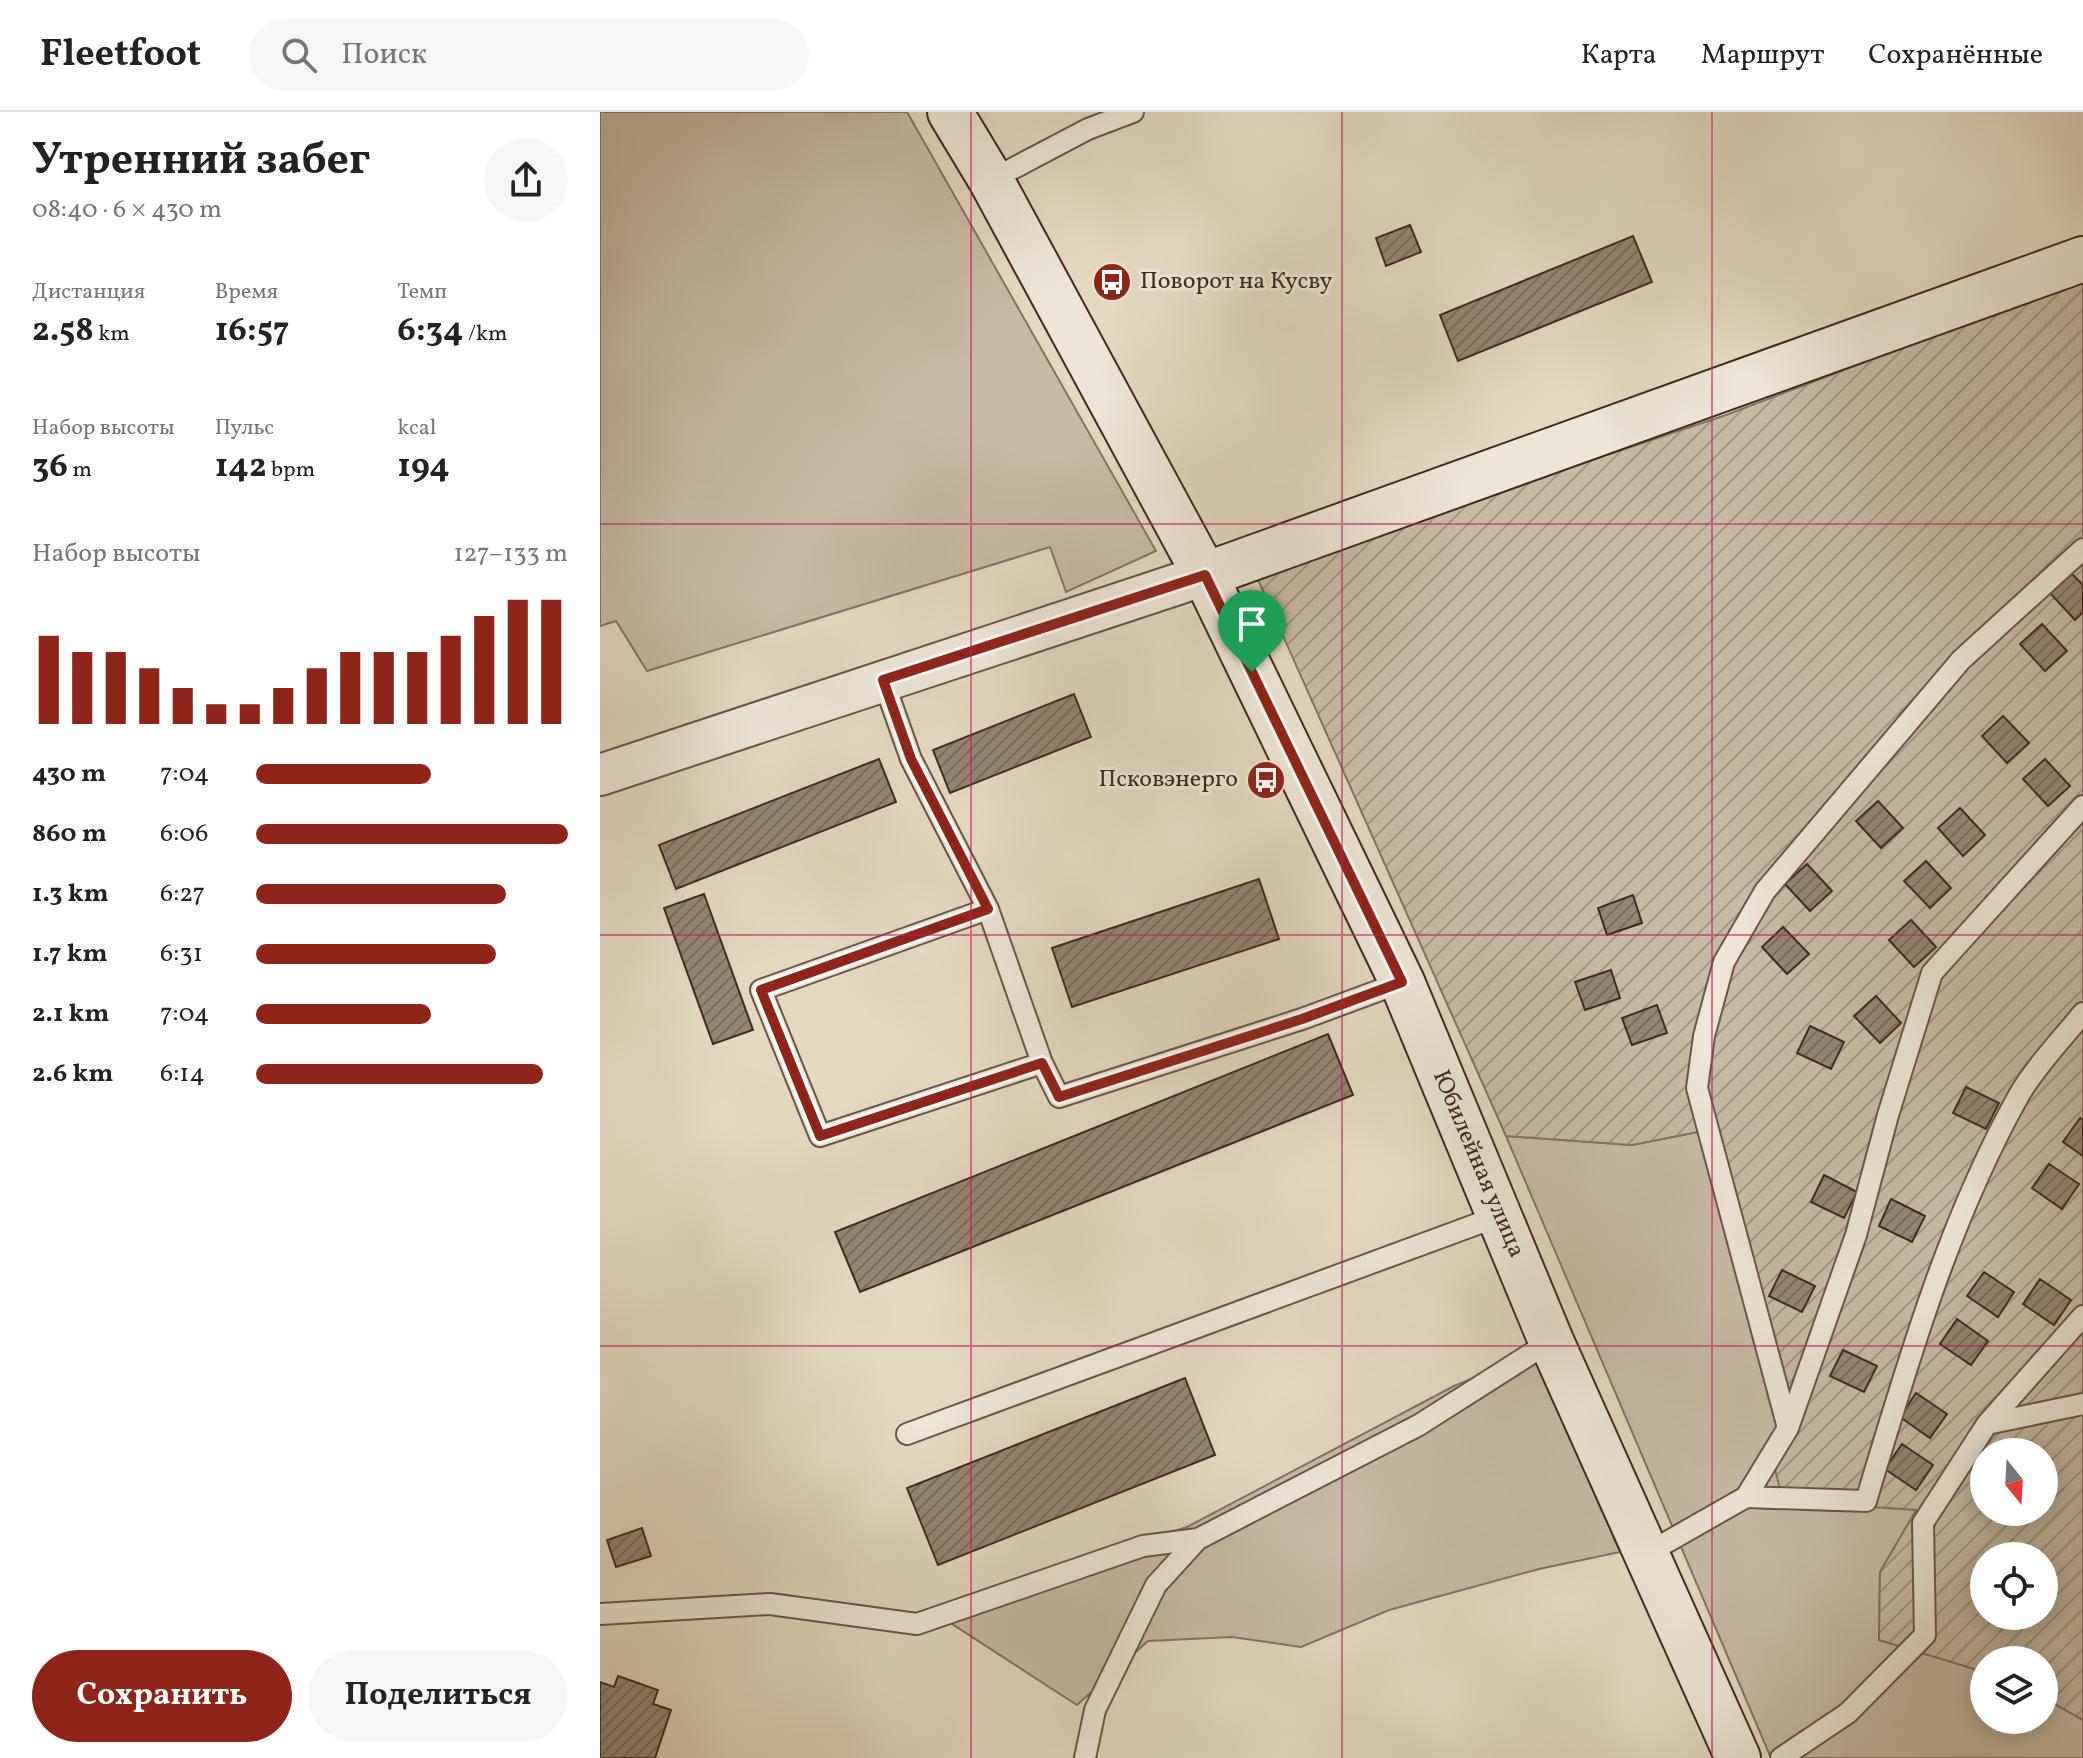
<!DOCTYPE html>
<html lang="ru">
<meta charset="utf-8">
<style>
body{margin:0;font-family:Vollkorn,serif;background:#f6f6f6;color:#222;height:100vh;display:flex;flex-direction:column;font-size:30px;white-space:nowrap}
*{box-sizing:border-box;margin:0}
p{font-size:26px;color:#767676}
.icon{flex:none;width:44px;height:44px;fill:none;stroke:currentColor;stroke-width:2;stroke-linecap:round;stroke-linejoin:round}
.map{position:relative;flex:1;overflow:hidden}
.drawer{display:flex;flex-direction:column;background:#fff;width:600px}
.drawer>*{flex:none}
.needle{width:52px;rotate:162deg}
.buttons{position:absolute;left:1370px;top:1326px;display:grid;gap:16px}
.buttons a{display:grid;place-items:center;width:88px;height:88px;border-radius:50%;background:#fff;box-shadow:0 4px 20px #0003;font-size:40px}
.pin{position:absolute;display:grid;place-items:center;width:68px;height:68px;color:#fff;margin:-82px -34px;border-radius:50% 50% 50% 0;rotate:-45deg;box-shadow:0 0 8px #0007}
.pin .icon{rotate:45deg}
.round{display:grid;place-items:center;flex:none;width:84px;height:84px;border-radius:42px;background:#f6f6f6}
.overview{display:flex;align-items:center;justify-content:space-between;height:136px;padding:0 32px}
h1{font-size:44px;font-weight:700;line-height:60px}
.metrics{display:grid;grid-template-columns:repeat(3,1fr);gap:12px;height:136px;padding:8px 32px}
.metrics div{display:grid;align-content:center}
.metrics b{font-size:34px;font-weight:700}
.metrics small{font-size:22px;font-weight:400}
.metrics p{font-size:22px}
.chart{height:224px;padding:16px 32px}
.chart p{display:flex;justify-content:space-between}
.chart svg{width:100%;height:144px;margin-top:8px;stroke:#8f2418;stroke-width:6}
.button{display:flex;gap:16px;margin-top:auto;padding:16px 32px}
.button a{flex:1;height:92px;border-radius:48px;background:#8f2418;color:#fff;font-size:32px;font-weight:700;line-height:92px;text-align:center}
.button a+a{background:#f6f6f6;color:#222}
ul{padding:0 32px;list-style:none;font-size:26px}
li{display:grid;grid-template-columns:128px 96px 1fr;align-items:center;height:60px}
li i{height:20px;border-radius:10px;background:#8f2418}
header{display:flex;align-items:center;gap:48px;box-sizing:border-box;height:112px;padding:0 40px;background:#fff;border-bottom:2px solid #e0e0e0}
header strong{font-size:38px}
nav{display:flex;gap:44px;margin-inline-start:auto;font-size:28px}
.search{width:560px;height:72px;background:#f6f6f6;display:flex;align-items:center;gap:20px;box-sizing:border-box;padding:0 28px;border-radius:44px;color:#767676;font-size:30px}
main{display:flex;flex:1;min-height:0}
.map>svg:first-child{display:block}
.green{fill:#c8bba4;stroke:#847261;stroke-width:2}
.garden{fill:url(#garden-furrows);stroke:#847261;stroke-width:2;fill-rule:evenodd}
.building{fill:url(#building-hatch);stroke:#402a1e;stroke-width:2}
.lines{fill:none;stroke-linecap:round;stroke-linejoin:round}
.lane-casing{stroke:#695646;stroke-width:24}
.street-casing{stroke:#695646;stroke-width:44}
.secondary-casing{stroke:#402a1e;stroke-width:48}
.lane{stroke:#ede6d5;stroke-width:20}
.street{stroke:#ede6d5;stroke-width:40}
.secondary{stroke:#ede6d5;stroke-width:44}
.route-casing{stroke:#fff;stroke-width:16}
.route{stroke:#8f2418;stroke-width:10}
.grid{fill:none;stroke:#c2185b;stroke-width:2;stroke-opacity:0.55}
.labels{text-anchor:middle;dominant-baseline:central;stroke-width:6;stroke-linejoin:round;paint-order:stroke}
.poi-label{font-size:24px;fill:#402a1e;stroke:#ede6d5;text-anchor:start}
.street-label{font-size:24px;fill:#402a1e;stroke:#ede6d5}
</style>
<header>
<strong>Fleetfoot</strong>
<div class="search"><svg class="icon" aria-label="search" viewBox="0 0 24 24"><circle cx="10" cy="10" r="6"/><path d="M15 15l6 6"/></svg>Поиск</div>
<nav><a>Карта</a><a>Маршрут</a><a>Сохранённые</a></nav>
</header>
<main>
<section class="drawer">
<div class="overview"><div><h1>Утренний забег</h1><p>08:40 · 6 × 430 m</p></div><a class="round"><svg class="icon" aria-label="share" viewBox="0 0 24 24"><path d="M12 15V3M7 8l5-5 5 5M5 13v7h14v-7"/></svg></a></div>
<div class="metrics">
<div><p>Дистанция</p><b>2.58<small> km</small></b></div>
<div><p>Время</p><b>16:57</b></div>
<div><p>Темп</p><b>6:34<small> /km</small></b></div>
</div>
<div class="metrics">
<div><p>Набор высоты</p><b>36<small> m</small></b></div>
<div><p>Пульс</p><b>142<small> bpm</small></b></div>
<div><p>kcal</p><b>194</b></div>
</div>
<div class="chart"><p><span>Набор высоты</span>127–133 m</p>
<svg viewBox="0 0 160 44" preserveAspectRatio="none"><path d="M5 44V17M15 44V22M25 44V22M35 44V27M45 44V33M55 44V38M65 44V38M75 44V33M85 44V27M95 44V22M105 44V22M115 44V22M125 44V17M135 44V11M145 44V6M155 44V6"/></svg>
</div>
<ul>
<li><b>430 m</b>7:04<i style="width:56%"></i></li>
<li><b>860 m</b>6:06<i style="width:100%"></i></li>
<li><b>1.3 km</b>6:27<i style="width:80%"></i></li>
<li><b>1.7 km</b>6:31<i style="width:77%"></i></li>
<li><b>2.1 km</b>7:04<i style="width:56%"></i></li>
<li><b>2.6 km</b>6:14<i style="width:92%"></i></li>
</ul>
<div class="button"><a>Сохранить</a><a>Поделиться</a></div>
</section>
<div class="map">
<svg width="1483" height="1646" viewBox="0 0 1483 1646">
<defs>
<pattern id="garden-furrows" width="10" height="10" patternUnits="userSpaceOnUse" patternTransform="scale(2)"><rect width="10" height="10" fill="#c8bba4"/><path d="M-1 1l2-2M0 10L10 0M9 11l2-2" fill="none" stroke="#a49885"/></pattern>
<pattern id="building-hatch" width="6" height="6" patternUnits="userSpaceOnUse" patternTransform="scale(2)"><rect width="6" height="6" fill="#958572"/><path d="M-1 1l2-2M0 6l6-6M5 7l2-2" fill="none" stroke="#7b6d5d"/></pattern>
</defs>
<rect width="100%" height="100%" fill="#e4d9bf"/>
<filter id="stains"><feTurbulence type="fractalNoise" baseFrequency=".0025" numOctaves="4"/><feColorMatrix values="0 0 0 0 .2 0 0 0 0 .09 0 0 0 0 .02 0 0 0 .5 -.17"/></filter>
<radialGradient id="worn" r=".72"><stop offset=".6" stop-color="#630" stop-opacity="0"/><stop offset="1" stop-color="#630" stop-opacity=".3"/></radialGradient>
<path class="green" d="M 0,0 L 307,0 L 556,439 L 466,480 L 450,435 L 47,559 L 16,509 L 0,514 Z
M 1098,1020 L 1179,1297 L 1317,1398 L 1280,1460 L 1279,1528 L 1384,1560 L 1384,1608 L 1444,1608 L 1444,1586 L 1483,1608 L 1483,1646 L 1171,1646 L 906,1024 L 1032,1033 Z
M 934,1242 L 1020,1440 L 939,1457 L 789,1498 L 701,1535 L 632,1525 L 548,1529 L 477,1593 L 332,1499 L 587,1415 L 854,1274 Z"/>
<path class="garden" d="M 1483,167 L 1483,1608 L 1444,1586 L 1444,1548 L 1384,1548 L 1384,1560 L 1279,1528 L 1280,1460 L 1316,1398 L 1183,1389 L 1171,1341 L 1179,1297 L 1098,1020 L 1032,1033 L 906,1024 L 655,461 L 1126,303 ZM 1384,1340 L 1444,1340 L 1444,1400 L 1384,1400 ZM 1384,1444 L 1444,1444 L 1444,1504 L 1384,1504 Z"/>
<path class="building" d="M 810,113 L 821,140 L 786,154 L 776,126 Z
M 1033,124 L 1052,170 L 858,249 L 840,203 Z
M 1471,461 L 1483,473 L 1483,500 L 1475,508 L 1450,481 Z
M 1442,512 L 1467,539 L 1445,559 L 1420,532 Z
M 474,582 L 491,625 L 350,681 L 333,638 Z
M 1403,604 L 1429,631 L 1407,651 L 1382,624 Z
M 279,647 L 296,690 L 76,777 L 59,733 Z
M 1445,647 L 1470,674 L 1448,694 L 1423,667 Z
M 1278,689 L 1303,716 L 1281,736 L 1256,709 Z
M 1360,696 L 1385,723 L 1363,744 L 1338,716 Z
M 1326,749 L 1351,776 L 1330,796 L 1304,769 Z
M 1207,752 L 1232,779 L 1210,799 L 1185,772 Z
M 659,767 L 679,827 L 472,895 L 452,836 Z
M 104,782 L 153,918 L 113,932 L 64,796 Z
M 1033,783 L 1042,811 L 1007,823 L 998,796 Z
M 1311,808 L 1336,835 L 1314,855 L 1289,828 Z
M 1183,815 L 1209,842 L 1187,862 L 1162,835 Z
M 1011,858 L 1020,886 L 985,898 L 975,870 Z
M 1276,884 L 1301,911 L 1280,931 L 1254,904 Z
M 1057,893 L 1067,921 L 1032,933 L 1022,906 Z
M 1210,914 L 1244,930 L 1231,957 L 1197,941 Z
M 728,922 L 753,983 L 260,1180 L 235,1120 Z
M 1366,975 L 1399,991 L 1386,1017 L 1353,1001 Z
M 1480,1006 L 1483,1008 L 1483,1044 L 1463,1030 Z
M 1449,1052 L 1479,1072 L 1462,1097 L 1432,1076 Z
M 1224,1063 L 1257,1080 L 1244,1106 L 1211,1090 Z
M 1291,1087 L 1325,1104 L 1312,1130 L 1279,1114 Z
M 1182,1158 L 1215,1174 L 1202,1200 L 1169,1184 Z
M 1384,1160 L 1414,1180 L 1398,1205 L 1367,1184 Z
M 1440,1167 L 1471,1188 L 1454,1213 L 1423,1192 Z
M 1357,1207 L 1388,1229 L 1371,1253 L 1340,1232 Z
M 1243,1238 L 1277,1254 L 1264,1280 L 1230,1264 Z
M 585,1266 L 615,1343 L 338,1453 L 307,1376 Z
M 1316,1281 L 1347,1302 L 1330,1326 L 1300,1305 Z
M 1302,1332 L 1333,1353 L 1316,1378 L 1285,1357 Z
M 42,1416 L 51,1444 L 16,1455 L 7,1428 Z
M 18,1564 L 58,1578 L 53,1592 L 71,1598 L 55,1646 L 0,1646 L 0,1570 L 14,1575 Z"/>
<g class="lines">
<defs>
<path id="lane" d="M 391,68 L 488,17 L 533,0
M 283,568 L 311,647 L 388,797 L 442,951 L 459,985 L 702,907 L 802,870
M 388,797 L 161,878 L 220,1024 L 442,951
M 1387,1312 L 1483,1292
M 1188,1316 L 1256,1123 L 1288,1003 L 1332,861 L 1483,694
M 307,1322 L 899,1104
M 1146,1385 L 1266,1389 C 1308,1250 1348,1110 1419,983 C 1436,954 1462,927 1483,901
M 1046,1442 L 1146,1385 L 1188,1316 L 1097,976 L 1104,924 L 1124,850 L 1165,779 L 1361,548 L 1483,437
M 0,1502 L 170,1492 L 317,1512 L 543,1434 L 598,1427
M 485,1646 L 495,1598 L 556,1473 L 598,1427 L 819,1313 L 951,1229
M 1181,1646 L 1248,1601 L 1325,1523 L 1323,1411 L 1387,1312 L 1483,1204"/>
<path id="street" d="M 0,663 L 605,463"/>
<path id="secondary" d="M 350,0 L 391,68 L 605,463 L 802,870 L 951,1229 L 1138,1646
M 605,463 L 1483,147"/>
</defs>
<use href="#lane" class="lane-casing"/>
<use href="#street" class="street-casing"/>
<use href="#secondary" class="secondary-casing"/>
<use href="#lane" class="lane"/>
<use href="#street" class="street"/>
<use href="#secondary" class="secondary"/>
</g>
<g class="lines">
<defs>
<path id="route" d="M 605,463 L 802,870 L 702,907 L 459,985 L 442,951 L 220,1024 L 161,878 L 388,797 L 311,647 L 283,568 Z"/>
</defs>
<use href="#route" class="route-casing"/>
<use href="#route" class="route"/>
</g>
<path class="grid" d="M 371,0 L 371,1646M 742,0 L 742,1646M 1112,0 L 1112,1646M 0,412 L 1483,412M 0,823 L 1483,823M 0,1234 L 1483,1234"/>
<defs>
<symbol id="bus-disc" viewBox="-11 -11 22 22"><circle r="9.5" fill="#8f2418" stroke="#ede6d5"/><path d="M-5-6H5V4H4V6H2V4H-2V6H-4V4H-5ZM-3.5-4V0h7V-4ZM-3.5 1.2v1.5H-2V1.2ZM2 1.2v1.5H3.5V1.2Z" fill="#fff"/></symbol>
</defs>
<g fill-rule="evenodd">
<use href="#bus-disc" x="490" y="148" width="44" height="44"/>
<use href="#bus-disc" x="644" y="646" width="44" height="44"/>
</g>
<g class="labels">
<g class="poi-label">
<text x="540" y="170">Поворот на Кусву</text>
<text x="638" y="668" text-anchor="end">Псковэнерго</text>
</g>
<g class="street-label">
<text transform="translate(878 1052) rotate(67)">Юбилейная улица</text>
</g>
</g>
<rect width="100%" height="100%" filter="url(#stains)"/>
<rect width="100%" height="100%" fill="url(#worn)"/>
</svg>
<div class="buttons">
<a><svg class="needle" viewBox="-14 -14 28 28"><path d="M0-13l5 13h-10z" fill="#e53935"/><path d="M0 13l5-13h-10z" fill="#767676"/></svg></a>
<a><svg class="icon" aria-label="locate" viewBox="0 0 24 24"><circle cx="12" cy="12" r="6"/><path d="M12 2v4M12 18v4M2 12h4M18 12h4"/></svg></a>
<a><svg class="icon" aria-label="layers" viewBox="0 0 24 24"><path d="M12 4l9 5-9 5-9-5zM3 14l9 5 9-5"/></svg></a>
</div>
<div class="pin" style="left:652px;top:560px;background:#1e9e55"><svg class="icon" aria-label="arrive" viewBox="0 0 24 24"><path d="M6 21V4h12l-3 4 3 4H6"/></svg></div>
</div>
</main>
